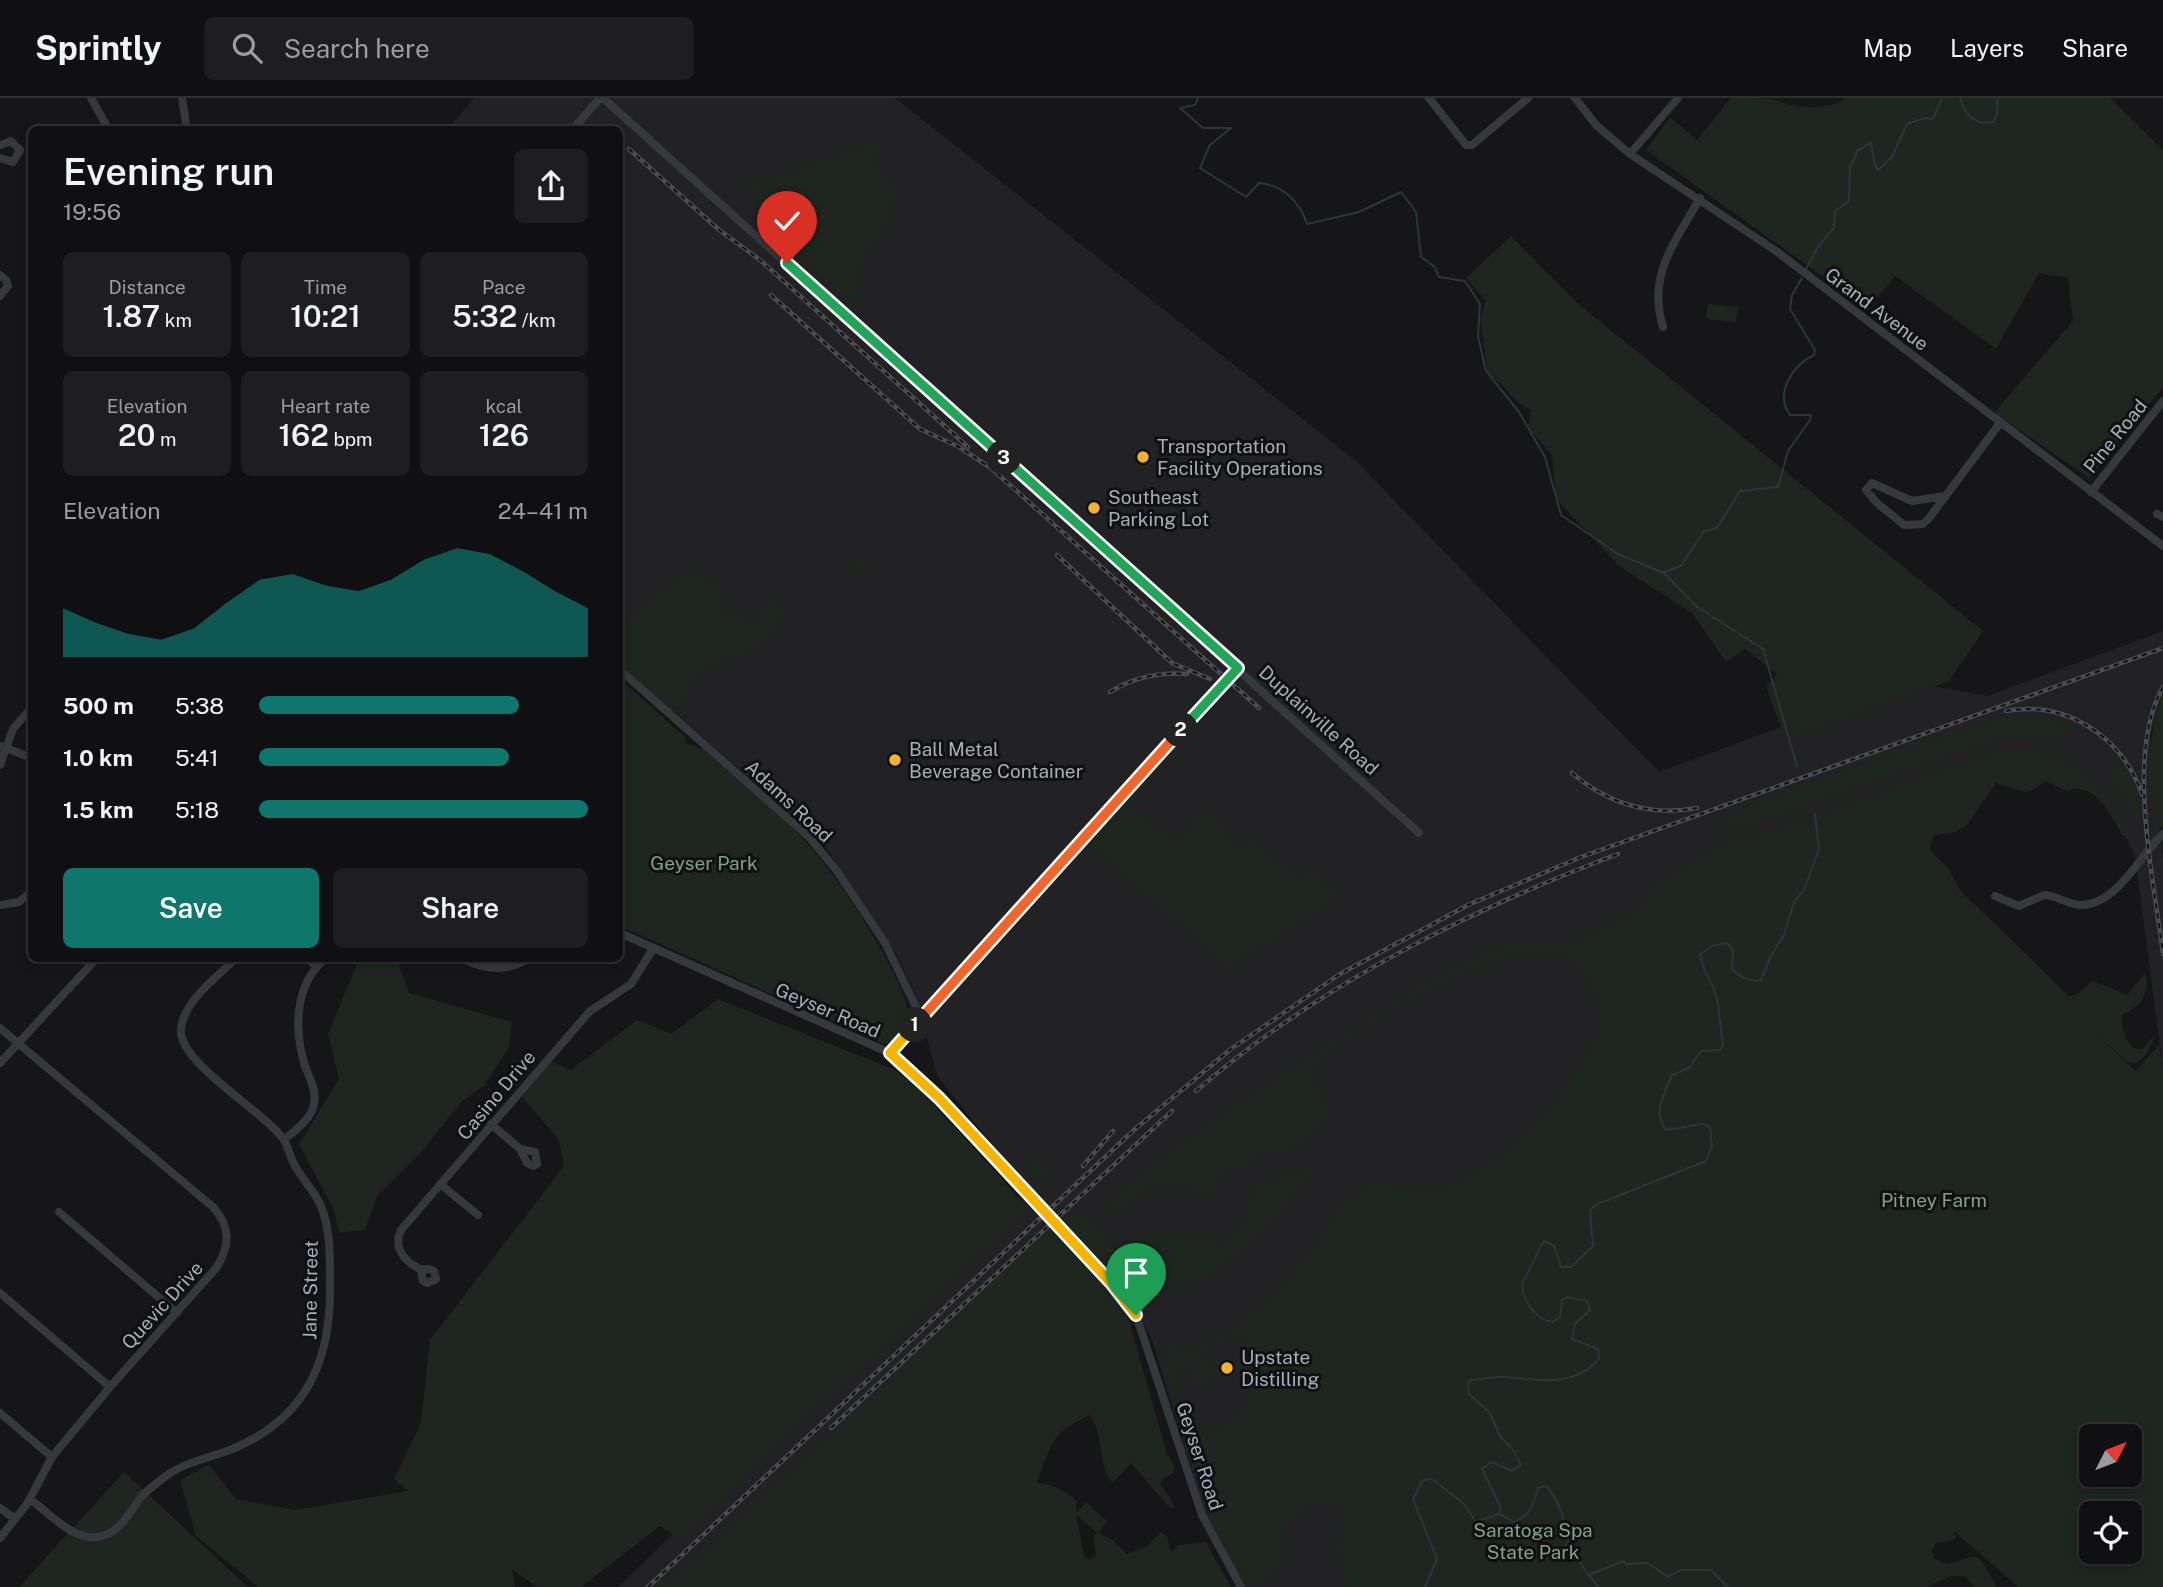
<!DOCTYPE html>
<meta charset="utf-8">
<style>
body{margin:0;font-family:"Public Sans",sans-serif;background:#1e1e20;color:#f1f3f6;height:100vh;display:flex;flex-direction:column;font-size:26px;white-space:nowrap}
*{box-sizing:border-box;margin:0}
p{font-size:23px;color:#9c9d9f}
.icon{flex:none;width:38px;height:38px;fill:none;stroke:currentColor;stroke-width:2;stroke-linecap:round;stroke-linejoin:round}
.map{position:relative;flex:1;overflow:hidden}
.drawer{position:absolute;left:28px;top:28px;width:595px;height:836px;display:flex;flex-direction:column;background:#101012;border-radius:10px;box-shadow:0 4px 10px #0003,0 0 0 2px #303032}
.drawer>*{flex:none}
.needle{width:46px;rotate:48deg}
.tools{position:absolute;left:2079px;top:1326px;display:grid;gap:14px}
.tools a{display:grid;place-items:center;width:63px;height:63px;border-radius:10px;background:#101012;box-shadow:0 4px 10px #0003,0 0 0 2px #303032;font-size:35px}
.pin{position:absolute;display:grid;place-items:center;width:60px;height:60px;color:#fff;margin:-72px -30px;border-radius:50% 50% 50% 0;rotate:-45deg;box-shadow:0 0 7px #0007}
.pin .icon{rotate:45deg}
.km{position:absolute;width:35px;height:35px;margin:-18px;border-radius:50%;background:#222;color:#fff;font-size:19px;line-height:35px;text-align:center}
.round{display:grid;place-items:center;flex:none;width:74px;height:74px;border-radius:10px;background:#1e1e20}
.overview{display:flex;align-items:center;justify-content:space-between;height:119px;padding:0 35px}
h1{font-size:38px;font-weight:600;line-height:52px}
.figures{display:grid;grid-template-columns:repeat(3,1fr);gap:10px;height:119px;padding:7px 35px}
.figures div{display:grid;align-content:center;border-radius:10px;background:#1e1e20;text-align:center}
.figures b{font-size:30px;font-weight:600}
.figures small{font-size:19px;font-weight:400}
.figures p{font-size:19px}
.chart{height:196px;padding:14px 35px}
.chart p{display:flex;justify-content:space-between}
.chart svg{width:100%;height:126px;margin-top:7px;fill:#0f766e;opacity:.7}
.action{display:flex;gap:14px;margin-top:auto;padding:14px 35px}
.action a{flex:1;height:80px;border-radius:10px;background:#0f766e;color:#fff;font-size:28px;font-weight:600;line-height:80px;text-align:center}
.action a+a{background:#1e1e20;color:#f1f3f6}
ul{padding:0 35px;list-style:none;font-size:23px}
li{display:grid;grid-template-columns:112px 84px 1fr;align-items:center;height:52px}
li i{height:18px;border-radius:9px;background:#0f766e}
header{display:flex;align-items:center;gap:42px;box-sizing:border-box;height:98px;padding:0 35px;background:#101012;border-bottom:2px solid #303032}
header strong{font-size:33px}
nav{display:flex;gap:38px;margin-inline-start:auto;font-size:24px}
.search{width:490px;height:63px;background:#1e1e20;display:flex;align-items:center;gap:18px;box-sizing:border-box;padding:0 24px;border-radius:10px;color:#9c9d9f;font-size:26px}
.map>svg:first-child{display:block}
.built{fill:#222225}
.green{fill:#1e261f;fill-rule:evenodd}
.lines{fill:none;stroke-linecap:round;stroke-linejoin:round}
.stream{stroke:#2c353c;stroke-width:2}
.minor{stroke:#37383d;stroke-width:8}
.rail-casing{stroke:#4a4c52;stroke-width:4.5}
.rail{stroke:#111113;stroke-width:2;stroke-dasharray:5;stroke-linecap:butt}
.minor-bridge{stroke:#37383d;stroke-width:8}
.split-1-casing{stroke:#fff;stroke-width:14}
.split-2-casing{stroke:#fff;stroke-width:14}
.split-3-casing{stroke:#fff;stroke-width:14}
.split-4-casing{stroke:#fff;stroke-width:14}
.split-1{stroke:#f5b400;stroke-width:9}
.split-2{stroke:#f0652b;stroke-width:9}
.split-3{stroke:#22a559;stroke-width:9}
.split-4{stroke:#22a559;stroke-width:9}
.poi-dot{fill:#f2b134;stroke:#111113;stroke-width:2.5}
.labels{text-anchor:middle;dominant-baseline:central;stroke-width:6;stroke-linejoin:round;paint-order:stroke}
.street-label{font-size:19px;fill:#a8adb8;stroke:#111113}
.poi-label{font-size:19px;fill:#a8adb8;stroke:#111113;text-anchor:start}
.park-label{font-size:19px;fill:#7fa381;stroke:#111113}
</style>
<header>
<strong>Sprintly</strong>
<div class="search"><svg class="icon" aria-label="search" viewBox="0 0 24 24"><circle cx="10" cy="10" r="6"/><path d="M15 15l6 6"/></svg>Search here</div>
<nav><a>Map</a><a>Layers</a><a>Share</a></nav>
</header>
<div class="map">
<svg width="2163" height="1489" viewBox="0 0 2163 1489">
<rect width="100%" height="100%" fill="#161618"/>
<path class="built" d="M 474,0 L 895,0 L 1356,363 L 1659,674 L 1906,583 L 1987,598 L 2163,533 L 2163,599 L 2150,638 L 2163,762 L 2163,971 L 2135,758 L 2114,714 L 2070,671 L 2017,659 L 1631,919 L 1370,1489 L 1245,1489 L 1209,1427 L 1151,1239 L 1131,1203 L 1031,1095 L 937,978 L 916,897 L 897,857 L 824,746 L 620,566 L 620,32 L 447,32 Z
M 1025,1100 L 1058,1135 L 687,1489 L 618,1489 L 928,1188 Z"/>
<path class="green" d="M 1731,0 C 1742,0 1759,0 1770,1 C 1791,8 1825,15 1845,0 L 2110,0 L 2163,52 L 2163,289 L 2089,380 L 1994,315 L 2073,223 L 2068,180 L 2039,175 L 1996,251 L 1895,178 L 1868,211 L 1646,52 L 1670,19 L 1697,42 Z
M 886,39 L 875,64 L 900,93 L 888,125 L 862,168 L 853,208 L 777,141 L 782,131 L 740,91 Z
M 1511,138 L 1576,204 L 1983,533 L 1949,583 L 1786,643 L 1766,589 L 1777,576 L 1745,551 L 1726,564 L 1692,515 L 1619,468 L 1556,401 L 1552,357 L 1528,330 L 1531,312 C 1513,306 1506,286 1488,276 L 1480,221 L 1486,203 L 1466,180 Z
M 1708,206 L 1738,209 L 1736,224 L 1706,221 Z
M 863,453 L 874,463 L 859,479 L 848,470 Z
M 691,471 L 723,487 L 726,513 L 754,523 L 767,499 L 786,505 C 778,559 742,549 708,573 C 695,583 684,603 673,615 L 620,567 L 620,528 L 629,524 L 659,492 Z
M 620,581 L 686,640 L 685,644 L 704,652 C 737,682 774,709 804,742 C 836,775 904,877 910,921 L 892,943 L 883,946 L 620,828 Z
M 2163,595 L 2163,729 L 2160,729 L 2156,723 C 2150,670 2145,647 2163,595 Z
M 2021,617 L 2073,625 L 2075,631 L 2048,645 L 2017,640 L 1982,647 L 1768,722 L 1732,732 L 1707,731 L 1710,725 L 1782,694 L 1931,642 L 1995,621 Z
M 2021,652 C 2067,659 2090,670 2116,709 C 2123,719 2129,726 2129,738 L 2122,737 C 2112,717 2093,682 2067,693 L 2045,683 L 2031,693 L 2024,694 L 1996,685 L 1967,727 L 1955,734 L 1934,737 L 1929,751 L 1949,772 L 1960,792 L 2069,898 L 2076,897 L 2093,883 L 2127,897 L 2145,875 C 2151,897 2140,908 2122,917 C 2121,931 2126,950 2141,952 L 2156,936 L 2146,957 L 2135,966 L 2128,964 L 2097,937 L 2136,973 L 2159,947 L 2163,971 L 2163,1489 L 2018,1489 L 1954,1433 L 1956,1441 L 1935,1446 L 1932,1453 L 1934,1460 L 1946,1466 L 1975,1458 L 1981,1462 L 1997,1489 L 1974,1489 L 1965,1478 L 1951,1478 L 1926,1489 L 1346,1489 L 1335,1449 L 1342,1428 L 1340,1411 L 1327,1405 C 1308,1409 1294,1420 1284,1436 L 1287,1457 L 1273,1479 L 1254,1489 C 1216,1454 1195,1383 1182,1335 L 1191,1328 L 1207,1335 C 1216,1330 1227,1325 1235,1318 C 1257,1301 1253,1263 1243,1240 L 1232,1239 L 1210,1252 L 1203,1263 L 1216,1267 L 1220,1282 L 1192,1288 L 1190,1270 L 1178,1269 L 1181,1294 L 1175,1302 L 1160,1255 L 1162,1244 L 1170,1238 L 1180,1253 L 1184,1252 C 1194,1247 1204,1244 1213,1240 C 1238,1229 1277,1193 1294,1172 C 1317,1144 1331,1112 1361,1091 C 1385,1074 1401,1095 1426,1091 C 1489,1083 1565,998 1593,945 C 1604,924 1600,904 1590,885 C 1583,872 1574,861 1560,856 C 1511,838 1356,931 1319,965 L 1316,978 L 1331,1018 C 1322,1029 1309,1048 1295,1052 C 1271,1059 1272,1045 1251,1069 L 1230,1071 L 1214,1097 L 1207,1100 L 1187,1091 L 1156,1088 L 1137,1099 L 1123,1117 L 1116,1118 L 1108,1112 L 1108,1101 L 1150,1066 L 1221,1015 L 1425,881 L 1506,844 L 1558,845 L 1586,838 L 1640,808 L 1650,789 L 1718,746 L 1781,729 L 1991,654 ZM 2091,1339 L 2130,1339 L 2130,1377 L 2091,1377 ZM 2091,1416 L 2130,1416 L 2130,1454 L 2091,1454 Z
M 2114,664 L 2121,665 L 2134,687 L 2141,712 L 2137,723 L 2113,686 L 2111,668 Z
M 1126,706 L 1176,741 L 1203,709 L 1228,729 L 1229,738 L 1238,745 L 1255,742 L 1301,779 L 1306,768 L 1317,773 L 1328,789 L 1345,794 L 1314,818 L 1227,872 L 1088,747 Z
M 359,861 L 397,861 L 409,895 L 512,924 L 509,949 L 484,988 L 462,1003 L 422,1053 L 377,1098 L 365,1132 L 339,1135 L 334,1112 L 299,1046 L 339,981 L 328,936 Z
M 718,901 L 893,971 L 914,985 L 1029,1111 L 681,1442 L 660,1428 L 581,1489 L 537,1489 L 512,1471 L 515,1489 L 258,1489 L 196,1438 L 180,1382 L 209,1367 L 236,1401 L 295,1412 L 408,1393 L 394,1381 L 421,1325 L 430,1242 L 564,1068 L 559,1042 L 522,999 L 551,963 L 571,972 L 637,922 L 671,936 Z
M 1035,1058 L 1055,1072 L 1040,1089 L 1022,1072 Z
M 1313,1067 L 1314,1074 C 1295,1100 1217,1190 1185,1187 C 1172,1187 1167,1179 1157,1172 C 1146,1164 1136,1159 1130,1146 L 1132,1140 C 1145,1135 1165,1135 1179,1136 C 1190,1136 1198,1141 1208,1137 L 1221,1144 C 1246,1137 1243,1102 1257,1085 Z
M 1084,1116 C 1110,1123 1118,1159 1125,1182 L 1124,1187 L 1063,1121 Z
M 1050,1132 L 1089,1168 L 1127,1215 L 1167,1356 L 1175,1369 L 1172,1376 L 1162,1381 L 1160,1387 L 1171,1400 L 1174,1410 L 1168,1408 L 1131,1365 L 1113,1385 C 1101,1373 1102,1349 1097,1332 C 1096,1326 1092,1323 1091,1317 C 1051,1333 1051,1347 1037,1385 C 1055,1386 1063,1392 1076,1402 L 1076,1415 L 1086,1404 L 1107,1423 L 1098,1435 L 1114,1443 L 1126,1456 L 1146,1449 L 1161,1434 L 1167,1438 L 1171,1455 L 1178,1447 L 1206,1444 L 1231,1489 L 661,1489 L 841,1326 L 1031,1143 L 1038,1145 L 1040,1136 ZM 1076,1416 L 1097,1435 L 1094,1439 L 1096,1458 L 1090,1462 L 1084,1458 Z
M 124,1374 L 248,1489 L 19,1489 Z"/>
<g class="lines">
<path class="stream" d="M 1198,0 L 1195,7 L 1180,10 L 1203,30 L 1231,30 L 1210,47 L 1200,70 L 1246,99 L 1259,85 C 1283,87 1300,104 1307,126 L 1359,114 L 1401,94 L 1416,114 L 1421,159 L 1435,169 L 1439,179 L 1465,183 L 1480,206 L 1478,238 L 1486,273 L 1519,314 L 1545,359 L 1561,417 L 1618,456 L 1664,475 L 1696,508 L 1763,551 L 1797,668
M 1960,0 C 1965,17 1975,28 1993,24 L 1997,17 L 1998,0
M 1806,171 L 1819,147 L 1834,130 L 1835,113 L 1849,103 L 1850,69 L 1858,52 L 1871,45 L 1875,67 L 1878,72 L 1892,59 L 1907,26 L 1925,20 L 1933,21 L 1942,0
M 1665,474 L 1681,468 L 1704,433 L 1717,430 L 1740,393 L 1778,389 L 1788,353 L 1810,322 L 1811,317 L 1790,317 C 1774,295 1793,267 1814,257 L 1815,252 L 1790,211 L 1792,197 L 1802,180
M 1499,1416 L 1514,1424 C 1531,1418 1534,1404 1538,1390 L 1546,1388 C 1556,1398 1566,1421 1565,1435 L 1570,1439 L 1562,1457 L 1579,1462 L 1588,1477 L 1624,1463 L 1626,1466 L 1648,1465 L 1668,1479 L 1680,1472 L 1711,1472 L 1728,1489
M 1588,1477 L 1599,1489
M 1425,1489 L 1437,1461 L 1413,1401 L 1423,1382 L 1432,1381 L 1463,1405 L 1476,1424 L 1499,1416 L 1501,1410 L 1482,1371 L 1491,1364 L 1512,1373 L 1521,1367 L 1514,1353 L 1500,1338 L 1490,1315 L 1469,1296 L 1468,1285 L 1472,1282 C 1483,1281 1495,1278 1506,1279 C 1541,1282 1572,1290 1599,1261 L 1598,1251 L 1572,1241 L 1575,1226 L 1590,1212 L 1587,1203 L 1567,1199 L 1562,1202 L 1560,1219 L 1552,1224 C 1535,1221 1522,1202 1522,1185 C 1528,1177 1541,1146 1544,1143 L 1554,1148 L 1561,1169 L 1571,1169 L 1593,1148 L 1590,1113 L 1595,1107 L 1706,1063 L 1712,1048 L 1710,1029 L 1702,1026 L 1666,1032 C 1652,1015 1665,994 1672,977 L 1689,970 L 1701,953 L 1720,952 L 1723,947 C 1720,931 1720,913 1716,897 C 1711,882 1702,872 1700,856 L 1712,848 L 1728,845 L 1733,853 L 1732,871 C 1740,879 1749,885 1761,882 L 1771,858 L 1784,837 L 1794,804 L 1804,792 L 1819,751 L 1815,716"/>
<path class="minor" d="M 91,0 L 109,32
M 182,0 L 187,32
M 603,0 L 1419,735
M 1429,0 L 1466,47 L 1472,47 L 1528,0
M 1575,0 L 1596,27 L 1630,56 L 1776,153 L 2163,448
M 572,32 L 600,0
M 0,47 L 11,43 L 20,52 L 13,64 L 0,60
M 1630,56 L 1678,0
M 0,177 L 6,182 L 8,188 L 0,198
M 1663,229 C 1647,176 1675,145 1700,100
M 2091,394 L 2163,303
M 1945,398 L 1912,403 L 1872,385 L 1866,392 L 1876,404 L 1904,427 L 1923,426 L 1930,419 L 2000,325
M 2157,416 L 2163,419
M 620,572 L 809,739 L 837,773 L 885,845 L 916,909 L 920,922
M 0,648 L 32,660
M 0,667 L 13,631 L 32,609
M 1995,798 L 2019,808 L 2044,797 C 2057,797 2067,807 2081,807 C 2117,807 2139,758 2163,736
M 0,807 L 19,804 L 32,793
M 620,835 L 890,955 L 928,989 L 1040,1109
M 308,861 L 317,869
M 463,861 C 485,872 506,874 527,861
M 0,930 L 213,1109 C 231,1129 230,1147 217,1169 L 110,1289 L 52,1359 L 27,1406 L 0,1440
M 890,955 L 1238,571
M 0,965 L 96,861
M 491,1026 L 520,1051
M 284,1042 C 295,1032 308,1024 313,1010 C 318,995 310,981 305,968 C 294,932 294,887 325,861
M 520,1051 L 535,1054 L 537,1066 L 533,1068 L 527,1065 Z
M 440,1086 L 478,1117
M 59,1114 L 177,1215
M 1055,1126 L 1111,1185 L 1136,1217 L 1202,1417 L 1241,1489
M 421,1172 L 423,1183 L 427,1185 L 436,1181 L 434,1173 C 428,1169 423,1173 418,1170 C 403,1162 393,1148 401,1132 L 590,913 L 631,886 L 653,851
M 0,1195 L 110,1289
M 0,1315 L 52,1359
M 30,1401 C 48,1414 72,1442 97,1439 C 120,1436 129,1414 142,1398 C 149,1391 158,1384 166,1378 C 185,1364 209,1360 230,1352 C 304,1322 331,1266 330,1189 C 330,1163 331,1130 320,1106 C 313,1091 301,1080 294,1066 C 290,1058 288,1049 284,1042 C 264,1013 178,965 181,931 C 183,904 217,879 235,861
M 0,1410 L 15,1421"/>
<defs>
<path id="rail" d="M 629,51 L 718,131 L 760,162 L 968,349
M 771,197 L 920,331 L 959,349 L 991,370 L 1259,610
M 1057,457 L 1172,565 L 1210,581
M 2163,589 C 2125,655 2154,782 2163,856
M 1110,594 C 1134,579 1159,574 1187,576
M 2006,613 C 2067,602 2122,639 2142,696
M 1572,675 C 1607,705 1650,719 1697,710
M 1196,993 C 1319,887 1467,813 1618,756
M 1083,1068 L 1113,1033
M 831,1330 L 1172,1013
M 648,1489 L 1135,1031 L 1231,951 L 1340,876 L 1468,807 L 1581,759 L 2163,550"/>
</defs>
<use href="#rail" class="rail-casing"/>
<use href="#rail" class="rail"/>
<path class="minor-bridge" d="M 1040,1109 L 1055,1126"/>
</g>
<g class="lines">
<defs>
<path id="split-1" d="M 915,927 L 890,955 L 939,1000 L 1111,1185 L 1136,1217"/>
<path id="split-2" d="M 915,927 L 1181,632"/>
<path id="split-3" d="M 1004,360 L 1238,570 L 1181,632"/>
<path id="split-4" d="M 787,165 L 1004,360"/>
</defs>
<use href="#split-1" class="split-1-casing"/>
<use href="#split-2" class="split-2-casing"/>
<use href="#split-3" class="split-3-casing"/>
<use href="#split-4" class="split-4-casing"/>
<use href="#split-1" class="split-1"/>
<use href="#split-2" class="split-2"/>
<use href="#split-3" class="split-3"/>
<use href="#split-4" class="split-4"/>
</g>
<g class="poi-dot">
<circle cx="1143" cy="359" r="7"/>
<circle cx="1094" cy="410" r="7"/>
<circle cx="895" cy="662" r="7"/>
<circle cx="1227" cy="1270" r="7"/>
</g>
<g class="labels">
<g class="street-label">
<text transform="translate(1877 211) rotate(37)">Grand Avenue</text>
<text transform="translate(2115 338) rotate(-51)">Pine Road</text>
<text transform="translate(1319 622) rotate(42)">Duplainville Road</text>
<text transform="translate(789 703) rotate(43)">Adams Road</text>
<text transform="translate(828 912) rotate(23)">Geyser Road</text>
<text transform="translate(496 997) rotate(-50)">Casino Drive</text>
<text transform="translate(310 1192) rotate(-89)">Jane Street</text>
<text transform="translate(162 1207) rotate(-48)">Quevic Drive</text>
<text transform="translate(1200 1358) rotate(72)">Geyser Road</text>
</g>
<g class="poi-label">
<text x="1157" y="348">Transportation<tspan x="1157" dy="22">Facility Operations</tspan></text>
<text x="1108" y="399">Southeast<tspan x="1108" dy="22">Parking Lot</tspan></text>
<text x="909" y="651">Ball Metal<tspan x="909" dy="22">Beverage Container</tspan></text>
<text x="1241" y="1259">Upstate<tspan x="1241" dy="22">Distilling</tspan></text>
</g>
<g class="park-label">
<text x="704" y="765">Geyser Park</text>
<text x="1934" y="1102">Pitney Farm</text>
<text x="1533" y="1432">Saratoga Spa<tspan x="1533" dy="22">State Park</tspan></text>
</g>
</g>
</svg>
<div class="tools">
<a><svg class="needle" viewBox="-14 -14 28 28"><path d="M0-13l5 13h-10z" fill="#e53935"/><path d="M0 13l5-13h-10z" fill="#9c9d9f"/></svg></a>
<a><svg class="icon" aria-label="locate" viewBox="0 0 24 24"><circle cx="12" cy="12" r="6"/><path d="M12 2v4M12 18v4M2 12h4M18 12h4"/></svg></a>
</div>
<div class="pin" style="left:1136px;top:1217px;background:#1e9e55"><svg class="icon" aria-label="arrive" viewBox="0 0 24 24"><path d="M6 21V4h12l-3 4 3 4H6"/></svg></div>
<div class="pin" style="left:787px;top:165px;background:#d93025"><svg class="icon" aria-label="check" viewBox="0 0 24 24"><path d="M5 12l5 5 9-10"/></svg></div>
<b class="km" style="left:915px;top:927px">1</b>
<b class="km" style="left:1181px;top:632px">2</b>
<b class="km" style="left:1004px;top:360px">3</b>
<section class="drawer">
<div class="overview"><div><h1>Evening run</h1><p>19:56</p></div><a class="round"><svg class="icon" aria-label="share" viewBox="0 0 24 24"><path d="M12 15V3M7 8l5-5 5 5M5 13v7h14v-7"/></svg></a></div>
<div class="figures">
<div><p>Distance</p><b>1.87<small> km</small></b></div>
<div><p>Time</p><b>10:21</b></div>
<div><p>Pace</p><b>5:32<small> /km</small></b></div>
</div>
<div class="figures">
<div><p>Elevation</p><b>20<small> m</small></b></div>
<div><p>Heart rate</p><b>162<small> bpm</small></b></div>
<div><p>kcal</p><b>126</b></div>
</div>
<div class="chart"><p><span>Elevation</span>24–41 m</p>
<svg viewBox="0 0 160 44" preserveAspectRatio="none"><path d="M0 44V27L10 32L20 36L30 38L40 34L50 25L60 17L70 15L80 19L90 21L100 17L110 10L120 6L130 8L140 14L150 21L160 27V44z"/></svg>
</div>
<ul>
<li><b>500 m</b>5:38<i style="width:79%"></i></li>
<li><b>1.0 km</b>5:41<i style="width:76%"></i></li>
<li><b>1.5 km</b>5:18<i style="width:100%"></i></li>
</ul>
<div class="action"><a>Save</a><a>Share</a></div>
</section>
</div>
